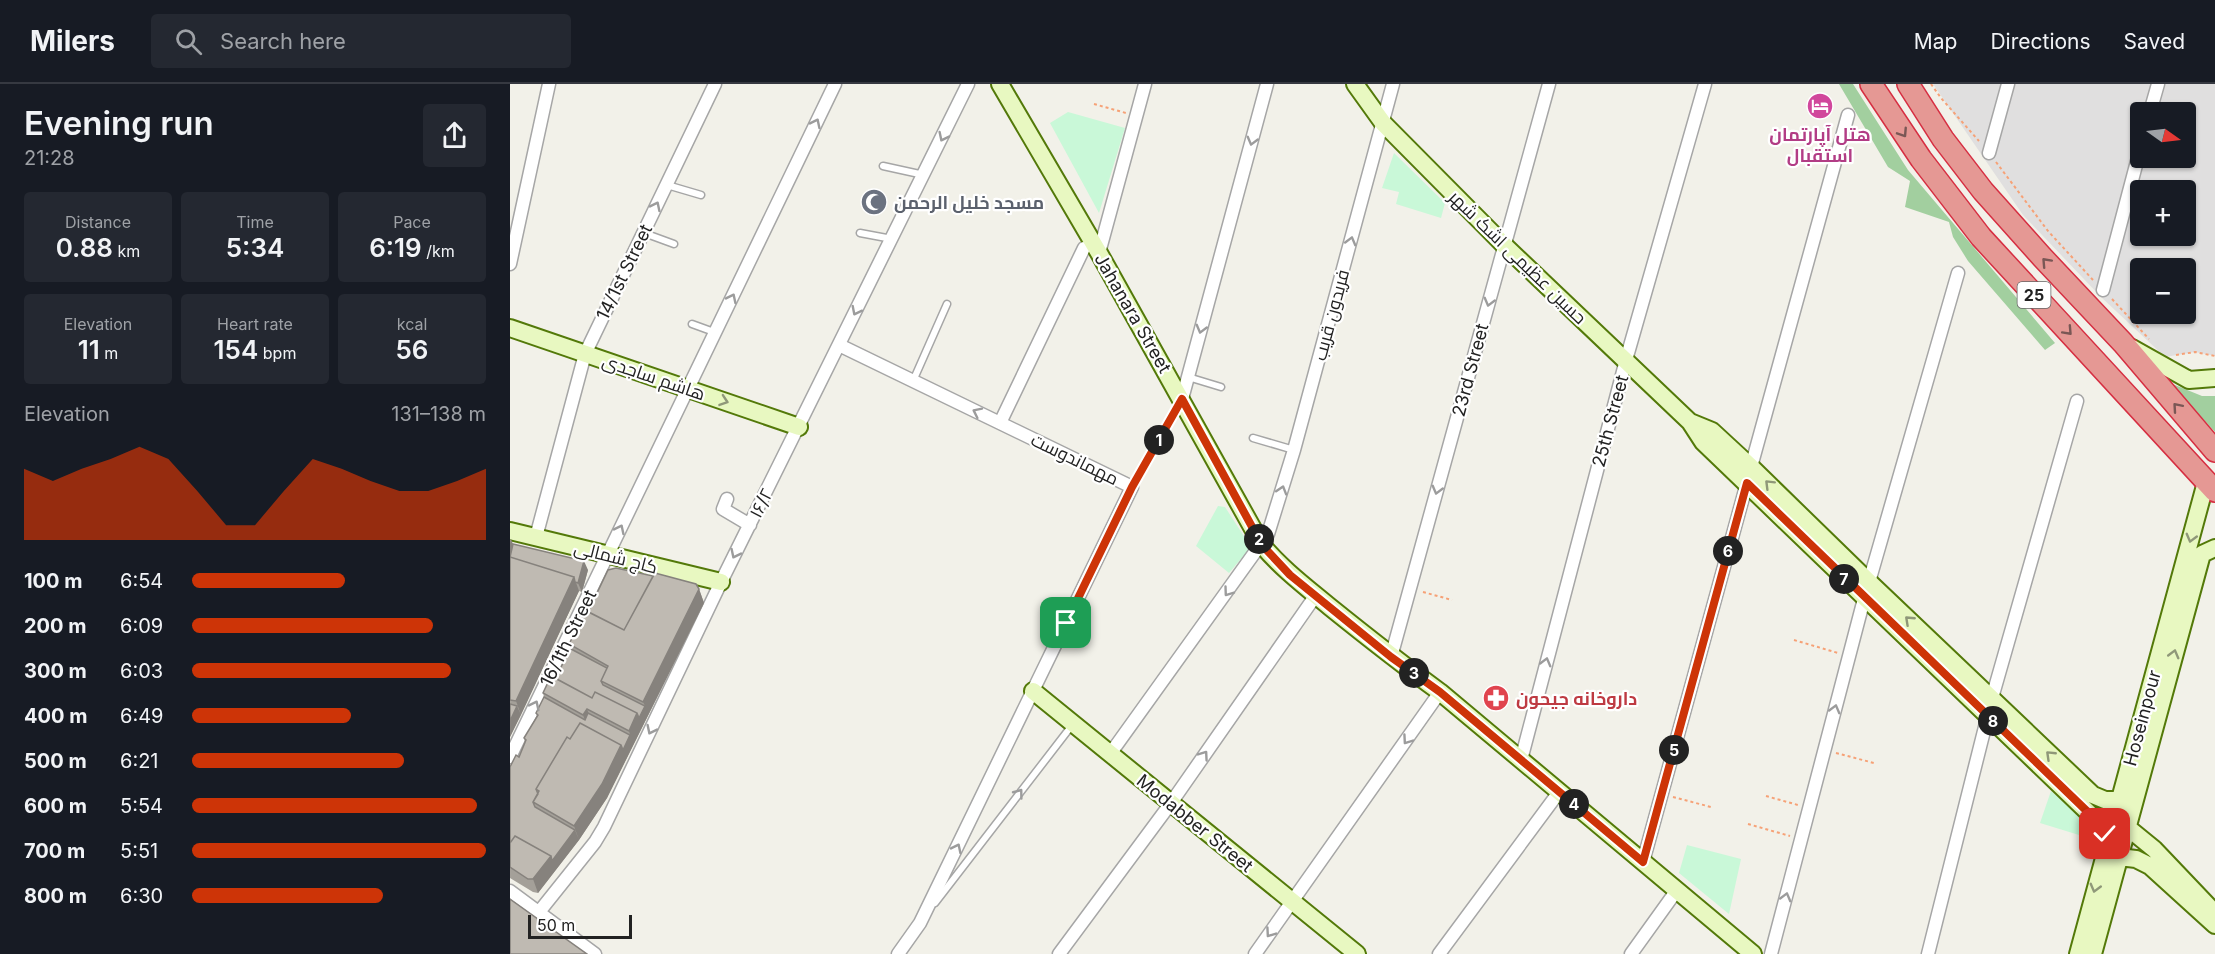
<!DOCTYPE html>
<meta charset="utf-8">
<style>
body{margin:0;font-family:Inter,Cairo,sans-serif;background:#242831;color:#f1f3f6;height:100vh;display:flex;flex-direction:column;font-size:22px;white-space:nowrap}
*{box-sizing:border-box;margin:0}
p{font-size:20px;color:#9ea1a6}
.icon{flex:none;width:33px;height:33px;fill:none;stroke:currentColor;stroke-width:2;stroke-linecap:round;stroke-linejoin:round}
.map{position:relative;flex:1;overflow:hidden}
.drawer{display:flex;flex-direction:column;background:#171b24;width:510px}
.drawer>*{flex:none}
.needle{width:39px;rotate:104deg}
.fabs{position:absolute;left:1620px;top:18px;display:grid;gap:12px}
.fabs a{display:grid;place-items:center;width:66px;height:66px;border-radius:6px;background:#171b24;box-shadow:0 2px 4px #0004;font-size:30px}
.scale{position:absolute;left:18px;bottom:15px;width:104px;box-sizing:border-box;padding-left:6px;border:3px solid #222;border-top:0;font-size:16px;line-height:21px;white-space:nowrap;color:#222;-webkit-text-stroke:4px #fff;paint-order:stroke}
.pin{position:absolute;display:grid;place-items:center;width:51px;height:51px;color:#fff;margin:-26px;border-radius:12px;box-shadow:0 3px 9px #0006}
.km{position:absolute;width:30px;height:30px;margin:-15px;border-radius:50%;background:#222;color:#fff;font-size:16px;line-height:30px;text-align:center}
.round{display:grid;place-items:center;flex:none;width:63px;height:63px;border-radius:6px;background:#242831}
.summary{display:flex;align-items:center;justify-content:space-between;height:102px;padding:0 24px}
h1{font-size:33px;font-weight:600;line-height:45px}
.metrics{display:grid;grid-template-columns:repeat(3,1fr);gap:9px;height:102px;padding:6px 24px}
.metrics div{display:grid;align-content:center;border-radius:6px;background:#242831;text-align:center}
.metrics b{font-size:26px;font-weight:600}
.metrics small{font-size:16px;font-weight:400}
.metrics p{font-size:16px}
.chart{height:168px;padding:12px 24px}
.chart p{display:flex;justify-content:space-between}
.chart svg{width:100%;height:108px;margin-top:6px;fill:#cd3407;opacity:.7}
ul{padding:0 24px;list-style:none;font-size:20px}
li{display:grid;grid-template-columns:96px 72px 1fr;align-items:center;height:45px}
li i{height:15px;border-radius:8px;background:#cd3407}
header{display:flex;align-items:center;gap:36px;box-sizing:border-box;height:84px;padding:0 30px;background:#171b24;border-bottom:2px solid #363941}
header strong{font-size:28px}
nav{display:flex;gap:33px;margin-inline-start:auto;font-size:21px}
.search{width:420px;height:54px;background:#242831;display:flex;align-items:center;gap:15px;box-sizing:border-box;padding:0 21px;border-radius:6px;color:#9ea1a6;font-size:22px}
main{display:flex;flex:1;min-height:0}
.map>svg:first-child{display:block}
.residential{fill:#e0dfdf;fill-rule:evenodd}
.forest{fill:#a2cf9f}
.park{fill:#c9f8d8}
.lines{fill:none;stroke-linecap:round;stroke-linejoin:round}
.lane-casing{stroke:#a6a6a6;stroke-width:9}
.street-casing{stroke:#a6a6a6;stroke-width:15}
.secondary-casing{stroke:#537909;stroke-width:20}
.highway-casing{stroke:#d62f42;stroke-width:24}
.path{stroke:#f6a176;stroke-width:2;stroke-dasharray:3 3;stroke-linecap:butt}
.lane{stroke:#fff;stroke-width:6}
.street{stroke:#fff;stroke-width:12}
.secondary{stroke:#e8f8c1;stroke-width:16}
.highway{stroke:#e59894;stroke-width:21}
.wall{fill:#a4a099}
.shaded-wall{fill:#86827d}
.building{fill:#bfbab2;stroke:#86827d;stroke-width:1.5}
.oneway{stroke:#9c9c9c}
.oneway2{stroke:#7a5755}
.oneway3{stroke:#8f9879}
.route-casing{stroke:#fff;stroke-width:12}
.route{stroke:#cd3407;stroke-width:8}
.labels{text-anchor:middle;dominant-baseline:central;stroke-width:4.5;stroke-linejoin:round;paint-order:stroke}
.shield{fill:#fff;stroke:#646464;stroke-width:1.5}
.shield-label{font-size:16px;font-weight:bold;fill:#222}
.hotel-label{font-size:18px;font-weight:bold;fill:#b23c85;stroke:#fff}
.worship-label{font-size:18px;font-weight:bold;fill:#5b616d;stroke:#fff;text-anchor:start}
.street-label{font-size:18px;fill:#222;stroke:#fff}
.health-label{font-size:18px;font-weight:bold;fill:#be3a42;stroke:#fff;text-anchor:start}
</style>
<header>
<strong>Milers</strong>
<div class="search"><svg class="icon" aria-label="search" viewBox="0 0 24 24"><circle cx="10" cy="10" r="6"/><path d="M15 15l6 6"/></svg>Search here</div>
<nav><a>Map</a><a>Directions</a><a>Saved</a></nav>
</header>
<main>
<section class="drawer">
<div class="summary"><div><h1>Evening run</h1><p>21:28</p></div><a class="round"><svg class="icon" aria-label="share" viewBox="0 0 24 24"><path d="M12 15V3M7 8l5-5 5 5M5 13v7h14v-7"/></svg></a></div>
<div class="metrics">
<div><p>Distance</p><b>0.88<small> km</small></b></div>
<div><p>Time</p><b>5:34</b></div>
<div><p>Pace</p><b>6:19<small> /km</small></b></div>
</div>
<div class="metrics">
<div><p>Elevation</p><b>11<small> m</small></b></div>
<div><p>Heart rate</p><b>154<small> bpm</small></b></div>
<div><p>kcal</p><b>56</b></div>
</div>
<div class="chart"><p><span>Elevation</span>131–138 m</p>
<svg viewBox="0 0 160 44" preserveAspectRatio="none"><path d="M0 44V15L10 20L20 15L30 11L40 6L50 11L60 24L70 38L80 38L90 24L100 11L110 15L120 20L130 24L140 24L150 20L160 15V44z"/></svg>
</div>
<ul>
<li><b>100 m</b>6:54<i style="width:52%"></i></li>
<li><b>200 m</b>6:09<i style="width:82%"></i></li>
<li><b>300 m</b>6:03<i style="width:88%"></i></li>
<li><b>400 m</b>6:49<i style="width:54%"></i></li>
<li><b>500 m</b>6:21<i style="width:72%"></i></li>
<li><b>600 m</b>5:54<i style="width:97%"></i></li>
<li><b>700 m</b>5:51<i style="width:100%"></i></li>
<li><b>800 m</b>6:30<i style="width:65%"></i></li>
</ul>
</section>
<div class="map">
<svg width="1705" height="870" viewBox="0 0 1705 870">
<rect width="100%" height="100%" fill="#f2f1e9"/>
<path class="residential" d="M 1423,0 L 1705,0 L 1705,272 L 1685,268 L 1655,273 L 1591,213 L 1513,131 ZM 1630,28 L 1676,28 L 1676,74 L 1630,74 ZM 1630,106 L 1676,106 L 1676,152 L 1630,152 ZM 1630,184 L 1676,184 L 1676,230 L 1630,230 Z"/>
<path class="forest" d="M 1329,0 L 1343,0 L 1398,86 L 1545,259 L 1535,266 L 1458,177 L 1443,153 L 1439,138 L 1395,123 L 1400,97 L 1378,83 Z
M 1660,299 L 1692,312 L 1705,312 L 1705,348 Z"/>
<path class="park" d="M 558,28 L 615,44 L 589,129 L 540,39 Z
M 884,69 L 935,119 L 931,134 L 886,120 L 889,108 L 872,104 Z
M 708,422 L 715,423 L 741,463 L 719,489 L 686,462 Z
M 1541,707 L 1585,746 L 1582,755 L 1530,739 Z
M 1177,761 L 1231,775 L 1219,830 L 1169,789 Z"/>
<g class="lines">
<defs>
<path id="lane" d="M 373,82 L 414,91
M 157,101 L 191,111
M 134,149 L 164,160
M 350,149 L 382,155
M 182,240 L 204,248
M 678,293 L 711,303
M 403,297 L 437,220
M 743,354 L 784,366
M 425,819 L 563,640"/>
<path id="street" d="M 1640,28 L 1648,0
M 1479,69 L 1498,0
M 589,169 L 635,0
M 0,180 L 39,0
M 1593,206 L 1630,66
M 329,261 L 622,403 L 410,839 L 388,870
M 672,315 L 757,0
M 490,339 L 574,164
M 1241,383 L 1338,31
M 217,415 L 213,425 L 240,441
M 26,453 L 75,270 L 205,0
M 1359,498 L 1448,189
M 881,573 L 1039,0
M 1482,614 L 1567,317
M 600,670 L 758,450 L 784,366 L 883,0
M 0,673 L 325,0
M 1011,676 L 1116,276 L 1195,0
M 1133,778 L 1237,399
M 0,807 L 85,870
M 29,828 L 85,758 L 94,743 L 211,498 L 458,0
M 549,870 L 661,719 L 806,511
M 745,870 L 930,608
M 929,870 L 1049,708
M 1121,870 L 1167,806
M 1261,870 L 1354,515
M 1418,870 L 1478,631"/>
<path id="secondary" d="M 490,0 L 589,169 L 752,461 C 772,485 796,503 820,523 C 856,552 893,581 930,608 L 1243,870
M 845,0 L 873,39 L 995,162 L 1180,338 L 1193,358 L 1583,733 L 1592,745 L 1598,759
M 0,244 L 289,343
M 1622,264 L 1679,296 L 1705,294
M 1180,338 L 1202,347 L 1241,383 L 1359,498 L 1583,711 L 1595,716 L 1609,716
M 0,447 L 211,498
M 523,607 L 847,870
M 1617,743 L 1644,765 L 1705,829
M 1609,773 L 1626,775 L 1640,782 L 1705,841
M 1568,870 L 1696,398
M 1583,870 L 1692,470 L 1705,464"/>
<path id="highway" d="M 1361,0 L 1411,75 L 1471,153 L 1705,407
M 1398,0 L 1433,55 L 1473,107 L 1532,173 L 1613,259 L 1705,367"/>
</defs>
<use href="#lane" class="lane-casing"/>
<use href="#street" class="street-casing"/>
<use href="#secondary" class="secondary-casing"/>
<use href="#highway" class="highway-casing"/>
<path class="path" d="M 1421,0 L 1431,14 L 1469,57
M 584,20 L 616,29
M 1486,78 L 1538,147 L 1583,196
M 1602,215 L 1639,255
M 1666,271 L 1685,268 L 1705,272
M 629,391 L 663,331
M 913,508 L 942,516
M 1284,556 L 1328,569
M 1326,669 L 1364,679
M 1256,712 L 1288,721
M 1163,713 L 1201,723
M 1238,740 L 1280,752"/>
<use href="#lane" class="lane"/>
<use href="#street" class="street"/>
<use href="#secondary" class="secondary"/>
<use href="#highway" class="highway"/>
</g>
<path class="wall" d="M 0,455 L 3,460 L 78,486 L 72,508 L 69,507 L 0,653 Z
M 189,505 L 194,519 L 97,714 L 69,756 L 28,809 L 23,808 L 0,794 L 0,683 L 9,673 L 15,658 L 14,654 L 27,632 L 26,629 L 34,613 L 33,609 L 45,594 L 61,565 L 59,560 L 67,546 L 65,542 L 78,528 Z"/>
<path class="shaded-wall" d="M 1,455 L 6,469 L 0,477 L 0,459 Z
M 74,477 L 78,486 L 72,508 L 68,499 Z
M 64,493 L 69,507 L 11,631 L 6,617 Z
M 189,505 L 194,519 L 97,714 L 69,756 L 64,742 L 111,661 L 120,651 L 119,647 L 127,629 L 135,622 L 133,618 Z
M 7,622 L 11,631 L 0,653 L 0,637 Z
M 77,625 L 82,638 L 78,645 L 73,631 Z
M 65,746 L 69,756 L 28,809 L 23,795 L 41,772 Z"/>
<path class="building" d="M 3,460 L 74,477 L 68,499 L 65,498 L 64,493 L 0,473 Z
M 0,473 L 64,493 L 6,617 L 0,616 Z
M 106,484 L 143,492 L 114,546 L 78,528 L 98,486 Z
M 145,489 L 186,500 L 189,505 L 133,618 L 91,597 L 98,582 L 59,560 L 68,543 L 65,542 L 73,525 L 114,546 Z
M 61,565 L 97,584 L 91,597 L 93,601 L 135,622 L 129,634 L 127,629 L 85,608 L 82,614 L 45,594 Z
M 41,592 L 82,614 L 85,608 L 127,629 L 119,647 L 77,625 L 73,631 L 33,609 Z
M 34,613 L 75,636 L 78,629 L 120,651 L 113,666 L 111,661 L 70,639 L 60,655 L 57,653 L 26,705 L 28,710 L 23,718 L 25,723 L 65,746 L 42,777 L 41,772 L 5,752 L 0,759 L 0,683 L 6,671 L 9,673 L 16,656 L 14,654 L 28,631 L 26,629 Z
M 0,620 L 7,622 L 0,637 Z
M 70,639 L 111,661 L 92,700 L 64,742 L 23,718 L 29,707 L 26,705 L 57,653 L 60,655 Z
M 5,752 L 41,772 L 23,795 L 18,795 L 0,783 L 0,759 Z
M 0,815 L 77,870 L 0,870 Z"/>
<defs><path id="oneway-chevron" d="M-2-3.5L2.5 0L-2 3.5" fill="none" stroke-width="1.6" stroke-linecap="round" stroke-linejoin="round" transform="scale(1.5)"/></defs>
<g class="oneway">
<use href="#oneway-chevron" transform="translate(306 39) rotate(-64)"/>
<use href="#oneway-chevron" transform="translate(433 53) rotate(116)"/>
<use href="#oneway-chevron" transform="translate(742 57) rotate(105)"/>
<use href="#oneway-chevron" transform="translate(146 122) rotate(-64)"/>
<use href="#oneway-chevron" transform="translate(841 157) rotate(-75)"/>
<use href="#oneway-chevron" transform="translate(222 214) rotate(-64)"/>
<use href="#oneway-chevron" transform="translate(979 218) rotate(105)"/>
<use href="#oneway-chevron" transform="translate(346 227) rotate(117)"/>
<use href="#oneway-chevron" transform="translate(691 245) rotate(105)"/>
<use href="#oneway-chevron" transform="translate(467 328) rotate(-154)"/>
<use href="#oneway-chevron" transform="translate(772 406) rotate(-73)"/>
<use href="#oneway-chevron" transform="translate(927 406) rotate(105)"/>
<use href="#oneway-chevron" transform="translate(110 445) rotate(-64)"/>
<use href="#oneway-chevron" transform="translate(225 470) rotate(116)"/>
<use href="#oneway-chevron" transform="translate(718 508) rotate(126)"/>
<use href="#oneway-chevron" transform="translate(1036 578) rotate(-75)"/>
<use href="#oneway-chevron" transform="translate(25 621) rotate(-64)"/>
<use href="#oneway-chevron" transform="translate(1325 625) rotate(-75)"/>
<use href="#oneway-chevron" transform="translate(141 646) rotate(116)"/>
<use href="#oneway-chevron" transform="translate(897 656) rotate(125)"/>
<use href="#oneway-chevron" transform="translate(694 671) rotate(-55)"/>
<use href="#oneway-chevron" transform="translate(509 709) rotate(-53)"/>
<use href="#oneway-chevron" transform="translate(447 764) rotate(-64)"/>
<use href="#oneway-chevron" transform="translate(1276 813) rotate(-75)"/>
<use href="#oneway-chevron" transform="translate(760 849) rotate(125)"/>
</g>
<g class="oneway2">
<use href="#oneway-chevron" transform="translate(1393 49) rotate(57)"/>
<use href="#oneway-chevron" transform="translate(1536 178) rotate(-133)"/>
<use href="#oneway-chevron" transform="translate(1558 247) rotate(47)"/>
<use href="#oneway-chevron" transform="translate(1667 323) rotate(-131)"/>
</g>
<g class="oneway3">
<use href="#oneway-chevron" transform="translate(214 317) rotate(19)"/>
<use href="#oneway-chevron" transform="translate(1259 400) rotate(-135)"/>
<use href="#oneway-chevron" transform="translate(1681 454) rotate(105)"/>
<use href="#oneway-chevron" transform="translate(1399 536) rotate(-137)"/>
<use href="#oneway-chevron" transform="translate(1664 570) rotate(-75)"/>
<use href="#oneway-chevron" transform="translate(1540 671) rotate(-136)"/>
<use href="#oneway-chevron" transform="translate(1585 804) rotate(105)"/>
</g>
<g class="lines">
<defs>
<path id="route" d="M 556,539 L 622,403 L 672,315 L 752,461 L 780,491 L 881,573 L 930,608 L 1133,778 L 1237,399 L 1583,733 L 1595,750"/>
</defs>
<use href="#route" class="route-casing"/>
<use href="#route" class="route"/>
</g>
<defs>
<symbol id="hotel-disc" viewBox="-11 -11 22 22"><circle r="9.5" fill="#d1479c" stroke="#fff"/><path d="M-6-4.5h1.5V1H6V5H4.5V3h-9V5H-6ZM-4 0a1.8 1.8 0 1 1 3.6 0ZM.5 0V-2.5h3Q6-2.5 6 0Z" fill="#fff"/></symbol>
<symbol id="mosque-disc" viewBox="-11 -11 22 22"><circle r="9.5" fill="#6b7280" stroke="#fff"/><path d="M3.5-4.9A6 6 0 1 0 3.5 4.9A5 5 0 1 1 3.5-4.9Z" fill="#fff"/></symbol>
<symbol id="pharmacy-disc" viewBox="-11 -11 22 22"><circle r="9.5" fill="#e0444e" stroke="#fff"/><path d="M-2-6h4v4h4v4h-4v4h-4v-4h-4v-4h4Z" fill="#fff"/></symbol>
</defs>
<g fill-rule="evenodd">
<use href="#hotel-disc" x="1295" y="7" width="30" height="30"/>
<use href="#mosque-disc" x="349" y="103" width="30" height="30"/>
<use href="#pharmacy-disc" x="971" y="599" width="30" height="30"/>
</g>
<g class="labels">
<rect class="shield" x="1507.5" y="198" width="33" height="26" rx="4.5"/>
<g class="shield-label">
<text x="1524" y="211">25</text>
</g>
<g class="hotel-label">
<text x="1310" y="50">هتل آپارتمان<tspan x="1310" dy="21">استقبال</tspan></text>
</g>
<g class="worship-label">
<text x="384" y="118">مسجد خلیل الرحمن</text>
</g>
<g class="street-label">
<text transform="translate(1008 173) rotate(44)">حسین عظیمی اشک شهر</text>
<text transform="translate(114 188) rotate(-64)">14/1st Street</text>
<text transform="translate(623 229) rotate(60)">Jahanara Street</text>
<text transform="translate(821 231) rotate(-75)">فریدون قریب</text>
<text transform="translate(960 286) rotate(-75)">23rd Street</text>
<text transform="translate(144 293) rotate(19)">هاشم ساجدی</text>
<text transform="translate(1100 337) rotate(-75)">25th Street</text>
<text transform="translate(565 375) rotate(26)">مهماندوست</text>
<text transform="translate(251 419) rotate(-63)">۱۶/۲</text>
<text transform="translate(106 473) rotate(14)">کاج شمالی</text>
<text transform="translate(58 554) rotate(-64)">16/1th Street</text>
<text transform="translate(1632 634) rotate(-75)">Hoseinpour</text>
<text transform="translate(685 739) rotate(39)">Modabber Street</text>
</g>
<g class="health-label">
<text x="1006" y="614">داروخانه جیحون</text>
</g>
</g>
</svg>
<div class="fabs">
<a><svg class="needle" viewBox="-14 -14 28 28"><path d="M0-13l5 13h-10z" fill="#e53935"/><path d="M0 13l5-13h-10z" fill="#9ea1a6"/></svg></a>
<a>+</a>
<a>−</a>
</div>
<div class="scale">50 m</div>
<div class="pin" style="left:556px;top:539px;background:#1e9e55"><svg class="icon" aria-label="arrive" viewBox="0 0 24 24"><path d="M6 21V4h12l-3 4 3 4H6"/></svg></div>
<div class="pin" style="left:1595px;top:750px;background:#d93025"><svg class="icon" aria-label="check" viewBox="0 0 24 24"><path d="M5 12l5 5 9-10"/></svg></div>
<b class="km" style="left:649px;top:356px">1</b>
<b class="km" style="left:749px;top:455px">2</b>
<b class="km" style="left:904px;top:589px">3</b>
<b class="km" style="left:1064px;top:720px">4</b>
<b class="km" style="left:1164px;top:666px">5</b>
<b class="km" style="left:1218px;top:467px">6</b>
<b class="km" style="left:1334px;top:495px">7</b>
<b class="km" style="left:1483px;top:637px">8</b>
</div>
</main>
